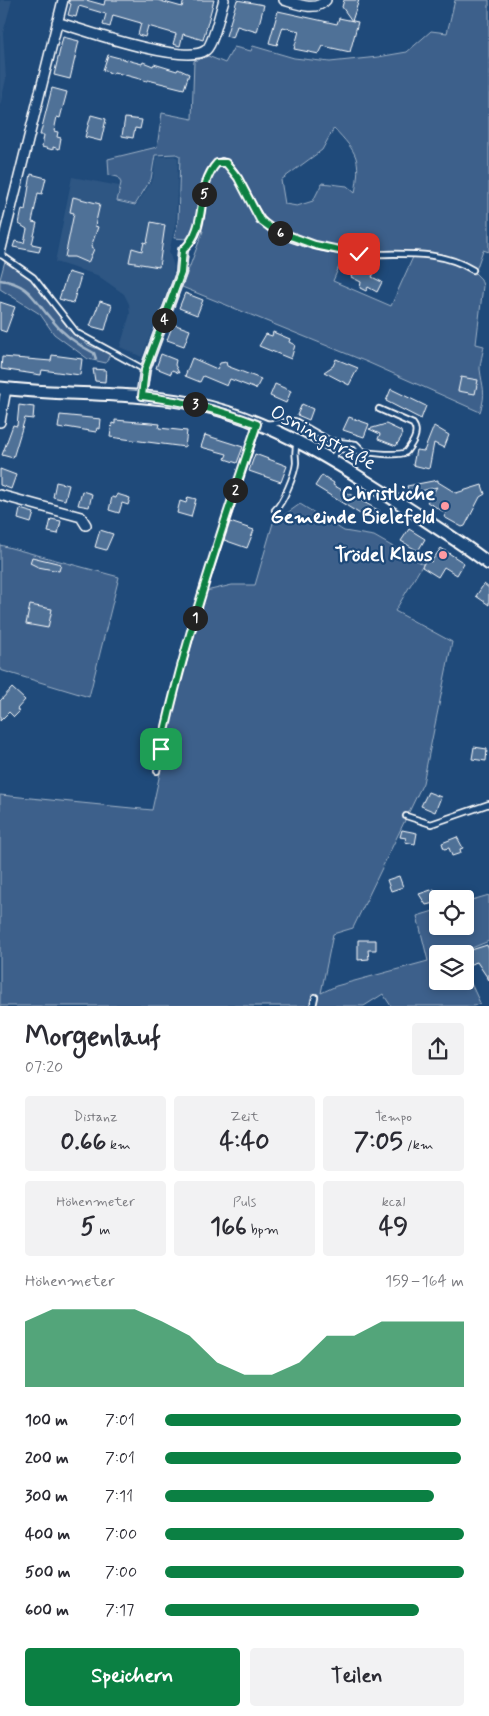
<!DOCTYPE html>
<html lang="de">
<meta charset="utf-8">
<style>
body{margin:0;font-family:Mynerve,sans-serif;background:#f2f2f3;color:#2b2b33;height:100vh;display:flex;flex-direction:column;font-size:19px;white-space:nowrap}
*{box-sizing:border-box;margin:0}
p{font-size:16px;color:#7c7c81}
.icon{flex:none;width:28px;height:28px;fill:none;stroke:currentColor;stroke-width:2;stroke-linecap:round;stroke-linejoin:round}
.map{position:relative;height:1006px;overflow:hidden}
.side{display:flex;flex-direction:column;background:#fff;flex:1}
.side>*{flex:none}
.fabs{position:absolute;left:429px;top:890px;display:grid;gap:10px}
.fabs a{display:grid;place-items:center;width:45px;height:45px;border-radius:5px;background:#fff;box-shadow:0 2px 8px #0003;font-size:25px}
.pin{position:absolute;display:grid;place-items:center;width:42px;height:42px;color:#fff;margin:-21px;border-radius:10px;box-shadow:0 2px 8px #0006}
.km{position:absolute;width:25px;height:25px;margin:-12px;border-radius:50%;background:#222;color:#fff;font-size:14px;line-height:25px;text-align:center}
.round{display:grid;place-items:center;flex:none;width:52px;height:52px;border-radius:5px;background:#f2f2f3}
.overview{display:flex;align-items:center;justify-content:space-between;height:85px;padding:0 25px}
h1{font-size:28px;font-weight:800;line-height:38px}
.figures{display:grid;grid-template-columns:repeat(3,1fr);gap:8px;height:85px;padding:5px 25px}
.figures div{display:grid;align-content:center;border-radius:5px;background:#f2f2f3;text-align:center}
.figures b{font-size:25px;font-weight:800}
.figures small{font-size:14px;font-weight:400}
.figures p{font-size:14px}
.chart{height:140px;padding:10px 25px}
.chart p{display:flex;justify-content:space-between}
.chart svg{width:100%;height:90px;margin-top:5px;fill:#0b8043;opacity:.7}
.cta{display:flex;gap:10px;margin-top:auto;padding:10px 25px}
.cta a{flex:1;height:58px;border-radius:5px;background:#0b8043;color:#fff;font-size:20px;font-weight:800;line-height:58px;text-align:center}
.cta a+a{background:#f2f2f3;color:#2b2b33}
ul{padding:0 25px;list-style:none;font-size:16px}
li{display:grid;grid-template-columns:80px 60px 1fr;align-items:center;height:38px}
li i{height:12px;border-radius:6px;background:#0b8043}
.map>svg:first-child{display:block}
.built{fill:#2e5683}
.green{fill:#3c618b;stroke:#9eb0c5;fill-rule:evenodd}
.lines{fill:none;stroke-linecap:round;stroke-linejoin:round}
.stream{stroke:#a3b5c8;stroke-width:2.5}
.building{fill:#507197;stroke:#fff}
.lane-casing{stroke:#fff;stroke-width:8}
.street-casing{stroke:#fff;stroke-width:12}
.secondary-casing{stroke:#fff;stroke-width:15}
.lane{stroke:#1f4a7a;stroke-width:4.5}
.street{stroke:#1f4a7a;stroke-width:9}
.secondary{stroke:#1f4a7a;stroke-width:11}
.route-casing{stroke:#fff;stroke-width:10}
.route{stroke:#0b8043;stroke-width:6}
.poi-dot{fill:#ff9aa2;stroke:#1f4a7a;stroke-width:2}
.labels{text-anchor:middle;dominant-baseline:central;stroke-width:4.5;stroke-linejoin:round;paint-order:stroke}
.street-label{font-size:20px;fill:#fff;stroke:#1f4a7a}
.poi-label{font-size:20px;font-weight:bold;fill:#fff;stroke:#1f4a7a;text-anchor:end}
</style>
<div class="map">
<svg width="489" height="1006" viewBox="0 0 489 1006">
<rect width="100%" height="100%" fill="#1f4a7a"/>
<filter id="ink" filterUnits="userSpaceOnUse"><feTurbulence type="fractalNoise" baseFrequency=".02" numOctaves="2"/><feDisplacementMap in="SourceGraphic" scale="10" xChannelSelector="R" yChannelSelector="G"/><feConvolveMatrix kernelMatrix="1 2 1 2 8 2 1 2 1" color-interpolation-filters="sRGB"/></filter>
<g filter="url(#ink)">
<path class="built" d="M 0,0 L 12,0 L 3,33 L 6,79 L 0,106 Z
M 174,156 L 178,158 L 176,221 L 169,252 L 174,267 L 173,276 L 142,357 L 120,347 L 130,314 L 129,304 L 124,294 L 97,275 L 55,262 L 72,177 L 119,186 L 116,202 L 136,206 L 153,179 L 156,157 Z"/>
<path class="green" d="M 455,0 L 489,0 L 489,252 L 483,250 L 475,273 L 481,279 L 483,286 L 476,344 L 484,346 C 483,353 480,362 480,369 C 482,387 487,392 480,412 L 367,362 L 182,287 L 203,231 L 195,228 L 186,239 L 174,238 L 178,222 L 180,156 L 176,154 L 155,155 L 151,179 L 135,205 L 117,201 L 121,183 L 118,177 L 109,175 L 108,159 L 157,147 L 162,113 L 192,119 L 194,61 L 208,56 L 225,63 L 234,47 L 251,51 L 253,46 L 294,58 L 330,62 L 378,57 L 407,52 L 431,31 L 447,33 ZM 334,128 C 358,154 361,158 355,193 L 347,186 L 322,183 L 313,201 L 297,206 L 285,204 L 281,180 L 322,150 ZM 344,255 L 377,258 L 413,257 L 391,306 L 333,281 Z
M 5,261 L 32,280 L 71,332 L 88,345 L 110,354 L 106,363 L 88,359 L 54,334 L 40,314 L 0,289 L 0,279 Z
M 300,504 L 344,531 L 374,536 L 423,564 L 395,611 L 452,642 L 423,783 L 353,928 L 333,934 L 321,993 L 336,986 L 428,961 L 417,916 L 437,910 L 438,926 L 465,926 L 465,902 L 489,895 L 489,941 L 457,954 L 438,954 L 438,981 L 465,981 L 465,970 L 480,1003 L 474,1006 L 391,1006 L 383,994 L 364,1006 L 0,1006 L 0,795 L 152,810 L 175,704 L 206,591 L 232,585 L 255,585 L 273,523 Z
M 0,545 L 119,577 L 89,697 L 0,670 Z"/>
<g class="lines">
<path class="stream" d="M 0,280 C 30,284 33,299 51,319 C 62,333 78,345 94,353 L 96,359"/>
</g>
<path class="building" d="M 69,0 L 86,0 L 104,5 L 105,0 L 157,0 L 182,7 L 184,0 L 214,0 L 203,40 L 183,34 L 180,46 L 173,44 L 176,34 L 148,26 L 145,37 L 138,35 L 141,23 L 113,15 L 110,27 L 103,25 L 106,14 L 79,6 L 76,17 L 68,15 L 71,4 L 69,3 Z
M 237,0 L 264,5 L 257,32 L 237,26 L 233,38 L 226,36 Z
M 344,0 L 359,0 L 352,21 L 342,7 Z
M 278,11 L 337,24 L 339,18 L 358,22 L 350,52 L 323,46 L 319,54 L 294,49 L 299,31 L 283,27 L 277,45 L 269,43 Z
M 63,37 L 79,41 L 70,79 L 54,75 Z
M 108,55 L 142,64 L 143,62 L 153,66 L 154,64 L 177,71 L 178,69 L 189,74 L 184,89 L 148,80 L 147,81 L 114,72 L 113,74 L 103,70 Z
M 52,88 L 67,92 L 60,118 L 57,117 L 54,131 L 58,132 L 57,137 L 61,138 L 59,149 L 53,147 L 53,150 L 42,147 L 44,135 L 40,135 Z
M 91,115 L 106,119 L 101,141 L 85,137 Z
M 125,118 L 142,120 L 140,129 L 135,128 L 133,138 L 122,136 Z
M 31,174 L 46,178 L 42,194 L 38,193 L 32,222 L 37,223 L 32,244 L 41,246 L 39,252 L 13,247 L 15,241 L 24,243 L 27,229 L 19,224 L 22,209 L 25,210 Z
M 73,197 L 100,204 L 95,226 L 98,227 L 91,247 L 94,249 L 88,263 L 74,257 L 65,257 L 74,213 L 70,212 Z
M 151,222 L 165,225 L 159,267 L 129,262 L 132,248 L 142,251 L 144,242 L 147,243 Z
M 370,266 L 376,269 L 372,277 L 382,282 L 377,292 L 368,287 L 366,291 L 360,288 L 361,282 L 351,277 L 354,268 L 367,273 Z
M 68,272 L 81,276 L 73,303 L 59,299 Z
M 185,293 L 203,300 L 197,315 L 179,308 Z
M 100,301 L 112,305 L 105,330 L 90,326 Z
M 0,302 L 15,307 L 6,332 L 0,330 Z
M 173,324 L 190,330 L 184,346 L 167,340 Z
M 273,332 L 290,339 L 289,342 L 295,345 L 291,359 L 259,346 L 266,334 L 272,336 Z
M 161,354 L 176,360 L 175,365 L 179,373 L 172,370 L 171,374 L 156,368 Z
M 52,355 L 82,359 L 80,375 L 42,370 L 41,375 L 1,369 L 2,357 L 51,361 Z
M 192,358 L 217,369 L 220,363 L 226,362 L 227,366 L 261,379 L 256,389 L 230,379 L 227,386 L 203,376 L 200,382 L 185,376 Z
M 336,359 L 358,368 L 349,385 L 324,372 L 333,366 Z
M 93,369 L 106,370 L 105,382 L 95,381 Z
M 461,377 L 478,380 L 475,394 L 458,391 Z
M 275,384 L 291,391 L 286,403 L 270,396 Z
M 391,389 L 426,406 L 421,419 L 386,401 Z
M 302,404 L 313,409 L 309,420 L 297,415 Z
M 19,405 L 34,407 L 33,419 L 25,418 L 13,458 L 2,455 L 13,425 L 17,426 Z
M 60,415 L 101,419 L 100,429 L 97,428 L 96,432 L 66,427 L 64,429 L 58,428 Z
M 349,417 L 369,424 L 364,437 L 343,430 Z
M 115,420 L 151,423 L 160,424 L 159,428 L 187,431 L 185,447 L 110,437 L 112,423 L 115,424 Z
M 386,424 L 401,431 L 402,436 L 396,446 L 378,439 L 380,434 L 369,429 Z
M 434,426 L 449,435 L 444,448 L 434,443 L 429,469 L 413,465 L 416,450 L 424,451 Z
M 205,435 L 243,447 L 237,463 L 225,459 L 227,454 L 201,447 Z
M 255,454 L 287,466 L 281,482 L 249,471 Z
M 0,469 L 16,475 L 11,489 L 0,485 Z
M 322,475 L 334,483 L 333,485 L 380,511 L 373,522 L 315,486 Z
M 438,480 L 438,482 L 456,493 L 482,485 L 485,494 L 480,497 L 465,526 L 462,527 L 444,517 L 446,513 L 427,502 L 437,487 L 409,494 L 407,486 Z
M 56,482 L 69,485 L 65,500 L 53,497 Z
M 82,491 L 92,494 L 89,507 L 78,505 Z
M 117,494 L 130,498 L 128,505 L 122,503 L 119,513 L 109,510 L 112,497 L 116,498 Z
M 188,497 L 196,499 L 191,517 L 177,513 L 180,501 L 186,503 Z
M 20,509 L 34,513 L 31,523 L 18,519 Z
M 51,519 L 61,521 L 58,534 L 48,532 Z
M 230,522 L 254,530 L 247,548 L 224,540 Z
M 409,529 L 425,539 L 418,551 L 401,541 Z
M 100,530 L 113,534 L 106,550 L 95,547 Z
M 441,548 L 464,563 L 457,575 L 444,567 L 438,577 L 422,567 L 426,559 L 431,562 Z
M 32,557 L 61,564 L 59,571 L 38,567 L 30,563 Z
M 484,584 L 489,588 L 489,605 L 476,596 Z
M 30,605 L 52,609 L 48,628 L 26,624 Z
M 12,688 L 25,700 L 17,709 L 19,712 L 14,717 L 9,712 L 0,721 L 0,701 Z
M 474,747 L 487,749 L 486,761 L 472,759 Z
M 428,792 L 441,797 L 435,812 L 421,806 Z
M 402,830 L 417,833 L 415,844 L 405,842 L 406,838 L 400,837 Z
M 457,837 L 463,848 L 460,849 L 461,853 L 452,856 L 449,848 L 444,849 L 442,843 Z
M 399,876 L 403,887 L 391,891 L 387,880 Z
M 434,889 L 438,902 L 426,905 L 419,894 Z
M 358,940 L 376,940 L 376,950 L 368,950 L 369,959 L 358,960 Z
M 487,945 L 489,950 L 489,980 L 477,962 L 465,966 L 465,952 Z"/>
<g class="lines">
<defs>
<path id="lane" d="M 183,250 C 188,246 193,241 196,235 C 206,216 198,170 222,161 C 241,167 251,217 273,230 C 298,245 345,254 373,254 C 408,254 442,251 473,270
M 0,254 L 33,277 L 76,332
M 79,334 L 145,370
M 265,424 L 295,421 L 330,441 L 356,444 L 362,450
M 331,459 L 339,449 C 354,450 396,458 406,452 C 412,444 420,433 413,424 L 379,409
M 275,510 C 283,503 295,474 296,463 C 296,455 294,451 297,443
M 157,771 L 170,708 L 204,588 L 258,424
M 406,816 L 431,824 L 489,804
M 313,1006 L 315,997"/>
<path id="street" d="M 284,0 C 297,4 316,12 326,0
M 57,22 C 83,30 186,66 206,50 C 214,43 220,11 224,0
M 0,253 L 63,0
M 141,397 L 145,370 L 181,273 L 183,250
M 0,422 L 6,389
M 0,495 L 81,517 L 86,525"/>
<path id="secondary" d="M 0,388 C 65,396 131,391 196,404 C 275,420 351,471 418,515 C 441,531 467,546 489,564"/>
</defs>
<use href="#lane" class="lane-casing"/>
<use href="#street" class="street-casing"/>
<use href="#secondary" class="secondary-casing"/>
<use href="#lane" class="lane"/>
<use href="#street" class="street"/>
<use href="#secondary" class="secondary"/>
</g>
</g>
<g class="lines" filter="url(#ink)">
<defs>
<path id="route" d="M 161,749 C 185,638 221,531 257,424 C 219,409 182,401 142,396 L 145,370 L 181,273 L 183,250 C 210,226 194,188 217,163 L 226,163 L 238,178 L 260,220 L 274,230 L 315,245 L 359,254"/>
</defs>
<use href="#route" class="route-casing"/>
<use href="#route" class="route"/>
</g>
<g class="poi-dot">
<circle cx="445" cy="506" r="5"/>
<circle cx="443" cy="555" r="5"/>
</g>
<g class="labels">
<g class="street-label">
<text transform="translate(323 438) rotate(28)">Osningstraße</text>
</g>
<g class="poi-label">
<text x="435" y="494">Christliche<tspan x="435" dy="23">Gemeinde Bielefeld</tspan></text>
<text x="433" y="555">Trödel Klaus</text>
</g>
</g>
</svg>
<div class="fabs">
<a><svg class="icon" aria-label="locate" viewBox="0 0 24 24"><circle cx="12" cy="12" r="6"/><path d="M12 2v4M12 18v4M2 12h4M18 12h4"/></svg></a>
<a><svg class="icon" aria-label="layers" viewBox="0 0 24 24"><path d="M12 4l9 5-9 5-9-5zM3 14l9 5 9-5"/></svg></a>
</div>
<div class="pin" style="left:161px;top:749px;background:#1e9e55"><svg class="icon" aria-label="arrive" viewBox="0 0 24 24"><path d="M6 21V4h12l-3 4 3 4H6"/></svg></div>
<div class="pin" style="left:359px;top:254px;background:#d93025"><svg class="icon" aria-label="check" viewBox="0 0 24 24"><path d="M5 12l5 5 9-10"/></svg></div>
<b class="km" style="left:195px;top:618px">1</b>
<b class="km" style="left:235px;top:490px">2</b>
<b class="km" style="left:195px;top:404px">3</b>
<b class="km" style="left:164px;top:320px">4</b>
<b class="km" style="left:204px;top:194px">5</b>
<b class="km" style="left:280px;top:233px">6</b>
</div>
<section class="side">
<div class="overview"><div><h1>Morgenlauf</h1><p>07:20</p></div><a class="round"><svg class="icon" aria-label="share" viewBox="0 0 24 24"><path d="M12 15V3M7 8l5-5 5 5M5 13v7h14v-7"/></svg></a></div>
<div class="figures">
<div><p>Distanz</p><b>0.66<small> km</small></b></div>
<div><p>Zeit</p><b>4:40</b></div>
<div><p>Tempo</p><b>7:05<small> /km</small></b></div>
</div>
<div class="figures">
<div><p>Höhenmeter</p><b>5<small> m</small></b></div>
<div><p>Puls</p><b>166<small> bpm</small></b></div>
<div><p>kcal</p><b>49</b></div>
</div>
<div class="chart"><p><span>Höhenmeter</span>159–164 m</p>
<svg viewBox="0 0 160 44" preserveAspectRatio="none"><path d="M0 44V12L10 6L20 6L30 6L40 6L50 12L60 19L70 32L80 38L90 38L100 32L110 19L120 19L130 12L140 12L150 12L160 12V44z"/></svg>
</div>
<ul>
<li><b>100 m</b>7:01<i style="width:99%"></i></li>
<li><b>200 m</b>7:01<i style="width:99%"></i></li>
<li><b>300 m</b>7:11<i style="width:90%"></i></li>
<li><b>400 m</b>7:00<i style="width:100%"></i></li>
<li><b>500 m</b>7:00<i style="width:100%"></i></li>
<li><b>600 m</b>7:17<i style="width:85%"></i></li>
</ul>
<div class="cta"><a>Speichern</a><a>Teilen</a></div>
</section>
